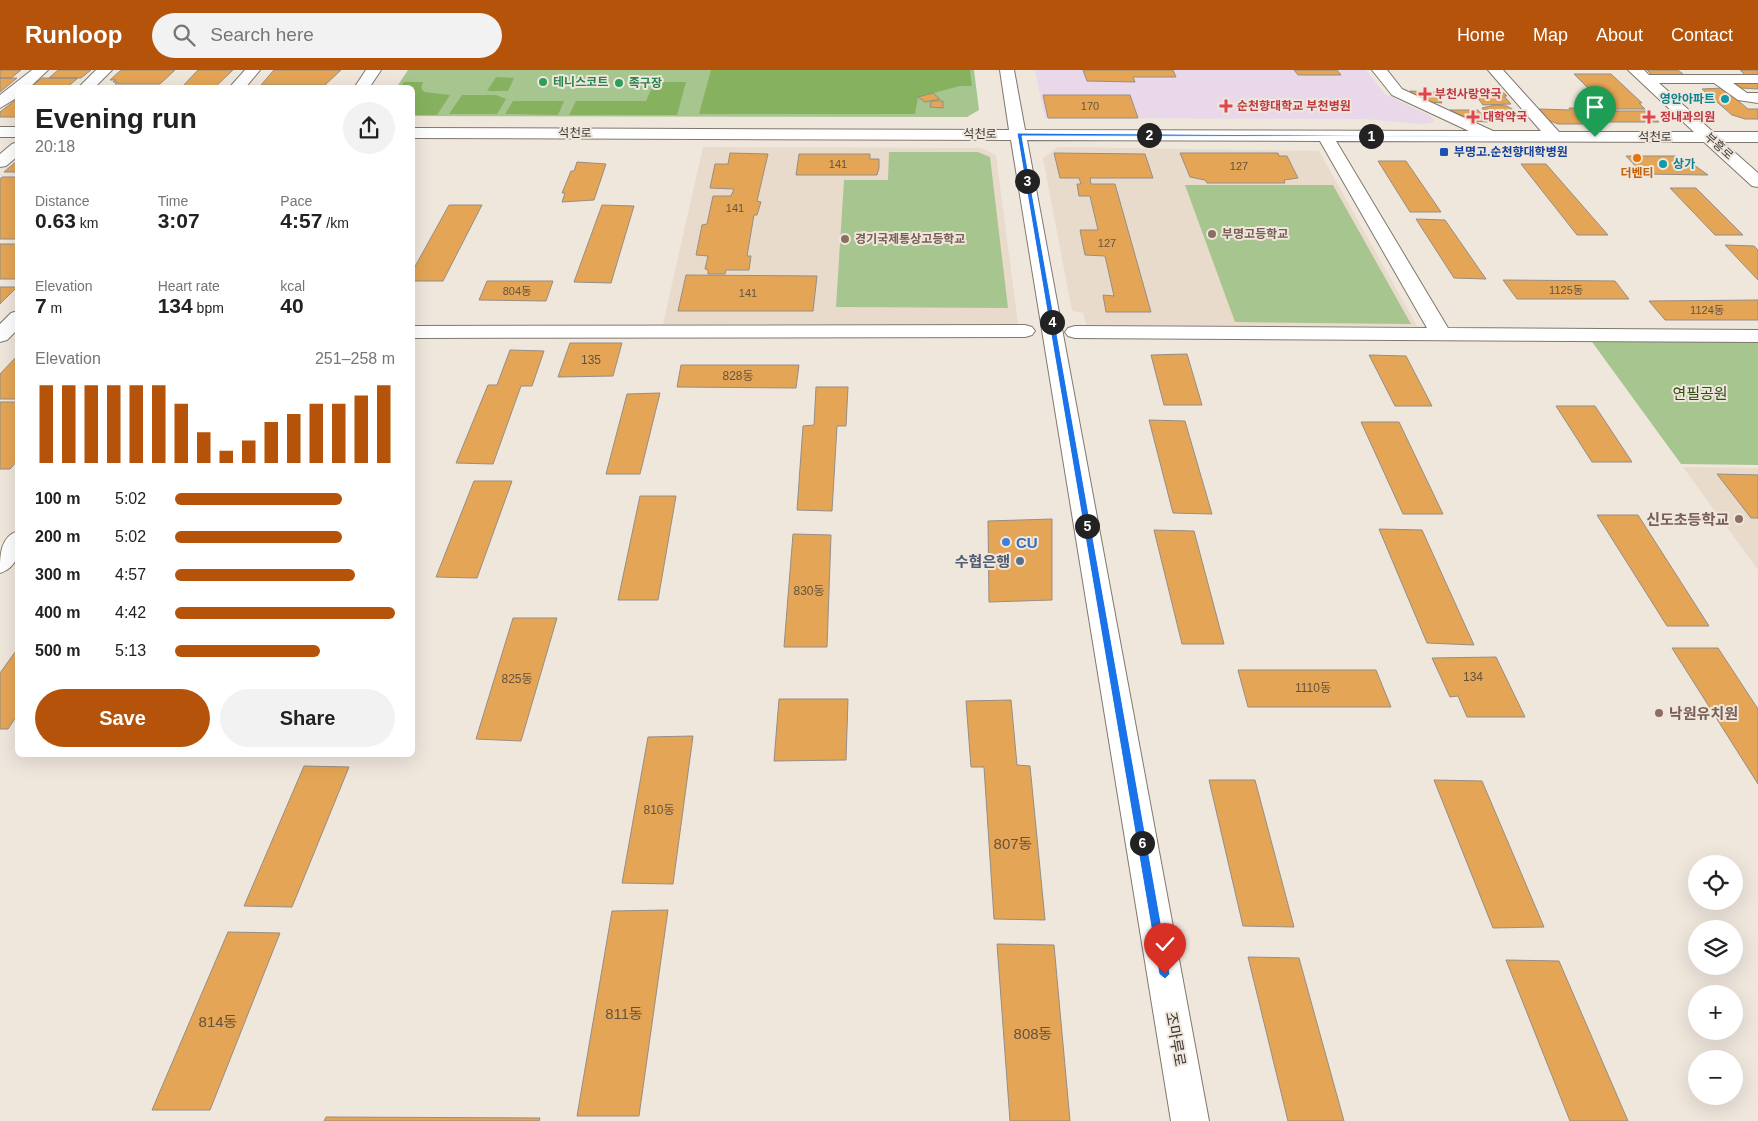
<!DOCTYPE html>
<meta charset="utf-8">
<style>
body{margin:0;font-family:Arial,"Noto Sans KR",sans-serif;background:#f2f2f2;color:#222;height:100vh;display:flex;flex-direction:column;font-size:19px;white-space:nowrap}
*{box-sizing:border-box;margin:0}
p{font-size:16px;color:#767676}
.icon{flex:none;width:28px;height:28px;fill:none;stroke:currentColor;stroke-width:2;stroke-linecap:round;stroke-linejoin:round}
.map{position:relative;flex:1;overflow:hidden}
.sheet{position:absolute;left:15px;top:15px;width:400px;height:672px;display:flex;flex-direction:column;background:#fff;border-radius:8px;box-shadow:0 5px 20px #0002}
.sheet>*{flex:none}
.tools{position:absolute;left:1688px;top:785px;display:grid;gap:10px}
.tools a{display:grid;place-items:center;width:55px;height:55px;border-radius:50%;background:#fff;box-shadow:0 5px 20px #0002;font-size:25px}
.pin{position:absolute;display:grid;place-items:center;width:42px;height:42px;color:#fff;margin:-51px -21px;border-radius:50% 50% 50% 0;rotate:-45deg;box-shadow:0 0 5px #0007}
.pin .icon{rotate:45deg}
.km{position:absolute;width:25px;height:25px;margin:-12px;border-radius:50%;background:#222;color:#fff;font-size:14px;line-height:25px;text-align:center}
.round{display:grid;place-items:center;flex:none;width:52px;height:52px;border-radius:26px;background:#f2f2f2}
.overview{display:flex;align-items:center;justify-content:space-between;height:85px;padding:0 20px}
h1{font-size:28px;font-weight:800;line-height:38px}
.figures{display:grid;grid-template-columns:repeat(3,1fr);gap:8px;height:85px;padding:5px 20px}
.figures div{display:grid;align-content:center}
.figures b{font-size:21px;font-weight:800}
.figures small{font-size:14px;font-weight:400}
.figures p{font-size:14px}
.chart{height:140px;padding:10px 20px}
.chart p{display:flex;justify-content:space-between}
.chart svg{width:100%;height:90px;margin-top:5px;stroke:#b45309;stroke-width:6}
.button{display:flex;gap:10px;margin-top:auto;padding:10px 20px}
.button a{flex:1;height:58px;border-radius:30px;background:#b45309;color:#fff;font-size:20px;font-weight:800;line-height:58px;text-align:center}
.button a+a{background:#f2f2f2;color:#222}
ul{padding:0 20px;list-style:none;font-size:16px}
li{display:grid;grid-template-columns:80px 60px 1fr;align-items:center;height:38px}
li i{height:12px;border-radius:6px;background:#b45309}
header{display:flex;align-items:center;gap:30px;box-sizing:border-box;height:70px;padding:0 25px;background:#b45309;color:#fff}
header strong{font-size:24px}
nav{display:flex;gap:28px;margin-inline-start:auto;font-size:18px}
.search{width:350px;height:45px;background:#f2f2f2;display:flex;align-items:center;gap:12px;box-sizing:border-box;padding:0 18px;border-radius:28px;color:#767676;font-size:19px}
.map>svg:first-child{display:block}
.built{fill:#e9dbcb}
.medical{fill:#e8d8ea}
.green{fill:#a7c58f}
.forest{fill:#86b25f}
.building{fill:#e4a556;stroke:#968e85}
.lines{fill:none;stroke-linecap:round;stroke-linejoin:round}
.minor-casing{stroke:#80786f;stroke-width:2}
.minor{fill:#fff;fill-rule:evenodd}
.route{fill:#1a73e8;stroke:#fff}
.leisure-dot{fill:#2e9e5b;stroke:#efe6dc;stroke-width:2}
.health-dot{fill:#e0444e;stroke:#efe6dc;stroke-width:2}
.culture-dot{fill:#0f9aa8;stroke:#efe6dc;stroke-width:2}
.transit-dot{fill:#1a4fb4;stroke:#efe6dc;stroke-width:2}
.food-dot{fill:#e8710a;stroke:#efe6dc;stroke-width:2}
.education-dot{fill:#8d6e63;stroke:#efe6dc;stroke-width:2}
.shop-dot{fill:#3f7fe0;stroke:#efe6dc;stroke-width:2}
.service-dot{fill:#5c6f8a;stroke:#efe6dc;stroke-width:2}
.labels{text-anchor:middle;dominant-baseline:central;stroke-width:4;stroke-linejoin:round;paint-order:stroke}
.far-number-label{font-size:11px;fill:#65533c}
.far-leisure-label{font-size:12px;font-weight:bold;fill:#27864d;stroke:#efe6dc;text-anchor:start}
.far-health-label{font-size:12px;font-weight:bold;fill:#be3a42;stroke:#efe6dc;text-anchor:start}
.far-culture-label{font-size:12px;font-weight:bold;fill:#0d838f;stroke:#efe6dc;text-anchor:end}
.far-street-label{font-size:12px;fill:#3b3834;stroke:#efe6dc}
.far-transit-label{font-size:12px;font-weight:bold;fill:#164399;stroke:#efe6dc;text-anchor:start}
.far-food-label{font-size:12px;font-weight:bold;fill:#c56008;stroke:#efe6dc}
.far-education-label{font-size:12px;font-weight:bold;fill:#785e54;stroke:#efe6dc;text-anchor:start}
.number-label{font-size:12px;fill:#65533c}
.park-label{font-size:15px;fill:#304d12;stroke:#efe6dc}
.education-label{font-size:15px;font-weight:bold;fill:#785e54;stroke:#efe6dc;text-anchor:end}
.shop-label{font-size:15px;font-weight:bold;fill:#366cbe;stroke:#efe6dc;text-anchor:start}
.service-label{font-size:15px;font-weight:bold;fill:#4e5e75;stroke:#efe6dc;text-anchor:end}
.near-number-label{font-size:15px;fill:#65533c}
.street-label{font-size:15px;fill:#3b3834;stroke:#efe6dc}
</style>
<header>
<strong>Runloop</strong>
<div class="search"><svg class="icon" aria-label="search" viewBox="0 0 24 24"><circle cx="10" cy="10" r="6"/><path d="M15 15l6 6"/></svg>Search here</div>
<nav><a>Home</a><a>Map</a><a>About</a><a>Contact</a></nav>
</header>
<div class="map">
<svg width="1758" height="1051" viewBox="0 0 1758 1051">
<rect width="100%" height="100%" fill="#efe6dc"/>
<path class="built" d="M 703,77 L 981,78 L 996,85 L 1018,254 L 663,254 Z
M 1058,77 L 1319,81 L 1417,256 L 1086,255 L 1083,243 L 1072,241 L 1043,88 Z
M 1683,397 L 1758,398 L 1758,500 Z"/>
<path class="medical" d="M 1035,0 L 1366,0 L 1385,24 L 1432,47 L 1434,52 L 1422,54 L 1365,49 L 1045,48 Z"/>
<path class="green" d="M 408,0 L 974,0 L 979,40 L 967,47 L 413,46 L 412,18 L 396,18 Z
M 889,82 L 978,82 L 990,87 L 1008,238 L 836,237 L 844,110 L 888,110 Z
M 1185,115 L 1333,115 L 1411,254 L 1235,252 Z
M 1587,265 L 1758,266 L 1758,395 L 1681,394 Z"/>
<path class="forest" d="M 711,0 L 970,0 L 972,16 L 960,16 L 918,27 L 915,44 L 699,44 Z
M 496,7 L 514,8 L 508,21 L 487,21 Z
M 404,12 L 423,12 L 421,18 L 424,22 L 450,25 L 437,45 L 413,45 L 412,18 L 400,17 Z
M 660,12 L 686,12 L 677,45 L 569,45 L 576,31 L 646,31 L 653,15 Z
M 462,25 L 496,25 L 506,29 L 497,44 L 449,44 Z
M 513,31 L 564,31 L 558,45 L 505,44 Z"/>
<path class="building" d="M 0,0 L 21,0 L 11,8 L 0,8 Z
M 58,0 L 91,0 L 81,8 L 49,8 Z
M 121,0 L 175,0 L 160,14 L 115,14 L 117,12 L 113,12 L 116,10 L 110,10 Z
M 198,0 L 233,0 L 214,18 L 181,18 Z
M 274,0 L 341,0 L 325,15 L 261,15 Z
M 1083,0 L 1173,0 L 1176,7 L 1133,7 L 1135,12 L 1087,11 Z
M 1294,0 L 1337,0 L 1341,5 L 1298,5 Z
M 1647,0 L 1678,0 L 1684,5 L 1652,5 Z
M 1740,0 L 1758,0 L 1758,5 L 1745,5 Z
M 1574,4 L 1611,4 L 1642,33 L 1639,33 L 1645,39 L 1609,39 Z
M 0,8 L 17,8 L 0,22 Z
M 42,8 L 78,8 L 66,18 L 29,18 Z
M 1733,12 L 1758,12 L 1758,19 L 1741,18 Z
M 1723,18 L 1748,39 L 1758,39 L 1758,49 L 1745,49 L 1732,45 L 1702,19 Z
M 1410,21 L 1435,22 L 1442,33 L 1429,32 L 1425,27 L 1415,27 Z
M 933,23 L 940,29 L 925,32 L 918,27 Z
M 1474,23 L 1504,23 L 1507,26 L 1504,26 L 1511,34 L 1483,35 Z
M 1043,25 L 1130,25 L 1138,48 L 1048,48 Z
M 18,28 L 18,47 L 0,47 L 0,42 Z
M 931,31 L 943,31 L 943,38 L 930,37 Z
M 1495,35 L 1507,36 L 1519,43 L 1519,48 L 1513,51 L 1494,49 L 1491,51 L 1482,38 Z
M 1569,38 L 1581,38 L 1596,54 L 1558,54 L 1548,50 L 1539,39 L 1570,40 Z
M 1450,40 L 1478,40 L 1488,52 L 1472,51 Z
M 1596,41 L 1646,41 L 1659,52 L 1608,52 Z
M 730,83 L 768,84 L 757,131 L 761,132 L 757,145 L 754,145 L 747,186 L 751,186 L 749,200 L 726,200 L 725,204 L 708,204 L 708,200 L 705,199 L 708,186 L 696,185 L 702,155 L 707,154 L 713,126 L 731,126 L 734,119 L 710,118 L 715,94 L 728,94 Z
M 1054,83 L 1145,84 L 1153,108 L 1090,108 L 1091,114 L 1115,114 L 1151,242 L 1106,242 L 1103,225 L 1114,226 L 1105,186 L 1085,185 L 1080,160 L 1098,160 L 1090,126 L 1079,126 L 1077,114 L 1081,114 L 1079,108 L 1060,108 Z
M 1180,83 L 1278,83 L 1279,86 L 1287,86 L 1298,108 L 1284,110 L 1285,113 L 1207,113 L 1205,110 L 1190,107 Z
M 799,84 L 870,84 L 870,89 L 879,89 L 879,98 L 877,105 L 796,105 Z
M 1626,86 L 1675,86 L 1690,92 L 1708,105 L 1643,104 Z
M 18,90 L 18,102 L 4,102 Z
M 1378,91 L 1406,91 L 1441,142 L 1410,142 Z
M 577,92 L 606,94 L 594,130 L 562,132 L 565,123 L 562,123 L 571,101 L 574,101 Z
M 1521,94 L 1546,94 L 1608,165 L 1577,165 Z
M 2,107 L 18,107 L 18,169 L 0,169 L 0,109 Z
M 1670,118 L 1696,118 L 1743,165 L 1715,165 Z
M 449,135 L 482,135 L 443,211 L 412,211 L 412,202 Z
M 602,135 L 634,136 L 611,213 L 574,212 Z
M 1416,149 L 1445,150 L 1486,209 L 1454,208 Z
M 0,174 L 18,174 L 18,209 L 0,209 Z
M 1725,175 L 1754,176 L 1758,180 L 1758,210 Z
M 686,205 L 817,206 L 813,241 L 678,241 Z
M 1503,210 L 1615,211 L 1629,229 L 1517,229 Z
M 487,211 L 553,211 L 546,231 L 479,230 Z
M 0,217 L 17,217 L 0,234 Z
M 1758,230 L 1758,250 L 1665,250 L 1649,231 Z
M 570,273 L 622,273 L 613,306 L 558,307 Z
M 510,280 L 544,281 L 532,316 L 521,316 L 493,394 L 456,393 L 488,315 L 497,315 Z
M 1187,284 L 1202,335 L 1164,335 L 1151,285 Z
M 18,285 L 18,329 L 0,329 L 0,304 Z
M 1369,285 L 1406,286 L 1432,336 L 1395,336 Z
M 681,295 L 799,295 L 796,318 L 677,317 Z
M 816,317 L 848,317 L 846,356 L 837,356 L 832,441 L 797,440 L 803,356 L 814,355 Z
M 660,323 L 640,404 L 606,404 L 627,324 Z
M 0,332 L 18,332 L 18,390 L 10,399 L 0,399 Z
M 1556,336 L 1595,336 L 1632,392 L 1592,392 Z
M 1149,350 L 1185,351 L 1212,444 L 1173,443 Z
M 1361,352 L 1399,352 L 1443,444 L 1403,444 Z
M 1717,404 L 1758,405 L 1758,448 L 1751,448 Z
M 474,411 L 512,411 L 477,508 L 436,507 Z
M 640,426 L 676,426 L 658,530 L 618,530 Z
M 1597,445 L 1638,445 L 1709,556 L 1667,556 Z
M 1052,449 L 1052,530 L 989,532 L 988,451 Z
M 1379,459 L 1422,460 L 1474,575 L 1427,573 Z
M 1154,460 L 1194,461 L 1224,574 L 1182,574 Z
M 793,464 L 831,465 L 827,577 L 784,577 Z
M 513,548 L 557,548 L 521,671 L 476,669 Z
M 18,578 L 18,644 L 8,659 L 0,659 L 0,603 Z
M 1672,578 L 1718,578 L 1758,639 L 1758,714 Z
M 1496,587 L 1525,647 L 1467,647 L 1458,626 L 1450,627 L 1432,588 Z
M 1238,600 L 1376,600 L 1391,637 L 1248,637 Z
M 779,629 L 848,629 L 846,690 L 774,691 Z
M 1011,630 L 1017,695 L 1030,696 L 1045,850 L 994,849 L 984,697 L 971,697 L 966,631 Z
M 693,666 L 673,814 L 622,813 L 648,667 Z
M 304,696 L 349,697 L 292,837 L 244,836 Z
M 1209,710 L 1255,710 L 1294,857 L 1243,856 Z
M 1434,710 L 1482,711 L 1544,857 L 1493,858 Z
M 668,840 L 639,1046 L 577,1046 L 612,841 Z
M 228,862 L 280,863 L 210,1040 L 152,1040 Z
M 997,874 L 1054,875 L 1070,1051 L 1010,1051 Z
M 1248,887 L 1299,888 L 1344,1051 L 1288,1051 Z
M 1506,890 L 1559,891 L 1628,1051 L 1570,1051 Z
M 326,1047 L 540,1048 L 539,1051 L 324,1051 Z"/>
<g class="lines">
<defs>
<path id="minor" d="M 32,0 L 48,0 L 29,18 L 18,18 L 18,27 L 0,38 L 0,25 Z
M 96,0 L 112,0 L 94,18 L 78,18 Z
M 245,0 L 260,0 L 245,18 L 229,18 Z
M 366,0 L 381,0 L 369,18 L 354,18 Z
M 1000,0 L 1014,0 L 1025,60 L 1469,61 L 1392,25 L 1372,0 L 1387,0 L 1402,19 L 1493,61 L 1541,61 L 1488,0 L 1503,0 L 1559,62 L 1694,62 L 1628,0 L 1644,0 L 1649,5 L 1758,5 L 1758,13 L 1733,13 L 1747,23 L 1758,23 L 1758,33 L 1738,30 L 1714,13 L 1659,13 L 1713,62 L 1758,62 L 1758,72 L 1723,72 L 1758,103 L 1758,117 L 1752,116 L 1704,72 L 1336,71 L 1448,258 L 1758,260 L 1758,272 L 1075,268 L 1068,266 L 1065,262 L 1068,258 L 1075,256 L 1427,258 L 1320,71 L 1027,70 L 1209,1051 L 1171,1051 L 1011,70 L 412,68 L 412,58 L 1009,60 Z
M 0,57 L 18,57 L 18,67 L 0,67 Z
M 18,72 L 18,86 L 6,96 L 0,97 L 0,84 L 12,74 Z
M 18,241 L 18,259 L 7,270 L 0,272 L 0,254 L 11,243 Z
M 1025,255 L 1032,257 L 1035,261 L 1032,265 L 1025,267 L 412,268 L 412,256 Z
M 18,461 C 18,479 21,496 0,503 C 0,485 0,467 18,461 Z"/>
</defs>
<use href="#minor" class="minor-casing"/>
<use href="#minor" class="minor"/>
</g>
<path class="route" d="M 1017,63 L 1597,67 L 1022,66 L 1170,904 L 1165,909 L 1159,904 Z"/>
<g class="leisure-dot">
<circle cx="543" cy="12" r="5"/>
<circle cx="619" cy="13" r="5"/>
</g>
<g class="health-dot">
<path d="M1422.5 16.5h5v5h5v5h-5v5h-5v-5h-5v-5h5z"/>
<path d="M1223.5 28.5h5v5h5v5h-5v5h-5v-5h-5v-5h5z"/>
<path d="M1470.5 39.5h5v5h5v5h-5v5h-5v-5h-5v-5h5z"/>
<path d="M1646.5 39.5h5v5h5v5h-5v5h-5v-5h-5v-5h5z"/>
</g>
<g class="culture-dot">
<circle cx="1725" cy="29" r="5"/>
<circle cx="1663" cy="94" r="5"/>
</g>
<rect class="transit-dot" x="1439" y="77" width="10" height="10" rx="2.5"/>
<circle class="food-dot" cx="1637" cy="88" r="5"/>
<g class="education-dot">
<circle cx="1212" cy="164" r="5"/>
<circle cx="845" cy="169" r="5"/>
<circle cx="1739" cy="449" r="5"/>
<circle cx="1659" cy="643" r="5"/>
</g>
<circle class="shop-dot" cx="1006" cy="472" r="5"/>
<circle class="service-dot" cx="1020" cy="491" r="5"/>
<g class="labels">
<g class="far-number-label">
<text x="1090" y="36">170</text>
<text x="838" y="94">141</text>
<text x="1239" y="96">127</text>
<text x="735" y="138">141</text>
<text x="1107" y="173">127</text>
<text x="1566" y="220">1125동</text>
<text x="517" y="221">804동</text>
<text x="748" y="223">141</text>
<text x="1707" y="240">1124동</text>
</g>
<g class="far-leisure-label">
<text x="553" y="12">테니스코트</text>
<text x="629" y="13">족구장</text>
</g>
<g class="far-health-label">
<text x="1435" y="24">부천사랑약국</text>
<text x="1237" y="36">순천향대학교 부천병원</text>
<text x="1483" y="47">대학약국</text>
<text x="1660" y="47">정내과의원</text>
</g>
<g class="far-culture-label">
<text x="1715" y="29">영안아파트</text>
<text x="1673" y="94" text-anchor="start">상가</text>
</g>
<g class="far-street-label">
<text x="575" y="63">석천로</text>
<text x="980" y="64">석천로</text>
<text x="1655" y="67">석천로</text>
<text transform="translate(1719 76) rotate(42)">부흥로</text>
</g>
<g class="far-transit-label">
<text x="1454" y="82">부명고.순천향대학병원</text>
</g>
<g class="far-food-label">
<text x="1637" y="103">더벤티</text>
</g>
<g class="far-education-label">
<text x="1222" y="164">부명고등학교</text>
<text x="855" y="169">경기국제통상고등학교</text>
</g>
<g class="number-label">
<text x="591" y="290">135</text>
<text x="738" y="306">828동</text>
<text x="809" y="521">830동</text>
<text x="1473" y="607">134</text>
<text x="517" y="609">825동</text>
<text x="1313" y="618">1110동</text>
<text x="659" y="740">810동</text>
</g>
<g class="park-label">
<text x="1700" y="323">연필공원</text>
</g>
<g class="education-label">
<text x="1729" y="449">신도초등학교</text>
<text x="1669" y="643" text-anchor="start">낙원유치원</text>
</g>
<g class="shop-label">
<text x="1016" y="472">CU</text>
</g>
<g class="service-label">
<text x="1010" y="491">수협은행</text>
</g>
<g class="near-number-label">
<text x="1013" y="773">807동</text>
<text x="624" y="943">811동</text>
<text x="218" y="951">814동</text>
<text x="1033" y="963">808동</text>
</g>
<g class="street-label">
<text transform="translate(1176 969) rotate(80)">조마루로</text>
</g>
</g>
</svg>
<div class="tools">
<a><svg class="icon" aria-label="locate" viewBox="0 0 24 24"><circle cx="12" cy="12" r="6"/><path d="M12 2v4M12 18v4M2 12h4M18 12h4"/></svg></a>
<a><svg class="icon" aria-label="layers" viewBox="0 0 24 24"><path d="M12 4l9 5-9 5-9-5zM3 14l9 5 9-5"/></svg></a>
<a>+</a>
<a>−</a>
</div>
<div class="pin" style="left:1595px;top:67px;background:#1e9e55"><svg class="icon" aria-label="arrive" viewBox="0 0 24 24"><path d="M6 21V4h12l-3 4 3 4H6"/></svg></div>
<div class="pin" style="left:1165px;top:904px;background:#d93025"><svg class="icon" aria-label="check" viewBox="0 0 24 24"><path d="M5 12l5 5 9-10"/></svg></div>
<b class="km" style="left:1371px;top:66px">1</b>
<b class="km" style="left:1149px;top:65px">2</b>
<b class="km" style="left:1027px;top:111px">3</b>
<b class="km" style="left:1052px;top:252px">4</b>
<b class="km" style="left:1087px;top:456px">5</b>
<b class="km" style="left:1142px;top:773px">6</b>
<section class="sheet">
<div class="overview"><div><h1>Evening run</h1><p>20:18</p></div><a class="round"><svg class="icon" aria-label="share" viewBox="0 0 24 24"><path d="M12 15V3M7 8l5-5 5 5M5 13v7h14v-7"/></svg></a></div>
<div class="figures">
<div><p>Distance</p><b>0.63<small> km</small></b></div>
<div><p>Time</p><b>3:07</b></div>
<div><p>Pace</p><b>4:57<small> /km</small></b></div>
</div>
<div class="figures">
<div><p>Elevation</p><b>7<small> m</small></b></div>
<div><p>Heart rate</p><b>134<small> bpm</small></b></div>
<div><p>kcal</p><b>40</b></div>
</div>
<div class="chart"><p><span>Elevation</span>251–258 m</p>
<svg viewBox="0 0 160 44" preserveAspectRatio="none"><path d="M5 44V6M15 44V6M25 44V6M35 44V6M45 44V6M55 44V6M65 44V15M75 44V29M85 44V38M95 44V33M105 44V24M115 44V20M125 44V15M135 44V15M145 44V11M155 44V6"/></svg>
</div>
<ul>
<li><b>100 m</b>5:02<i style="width:76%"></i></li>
<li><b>200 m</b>5:02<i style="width:76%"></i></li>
<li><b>300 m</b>4:57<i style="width:82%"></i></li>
<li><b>400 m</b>4:42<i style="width:100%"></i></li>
<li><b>500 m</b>5:13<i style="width:66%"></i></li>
</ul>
<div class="button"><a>Save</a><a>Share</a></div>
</section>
</div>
